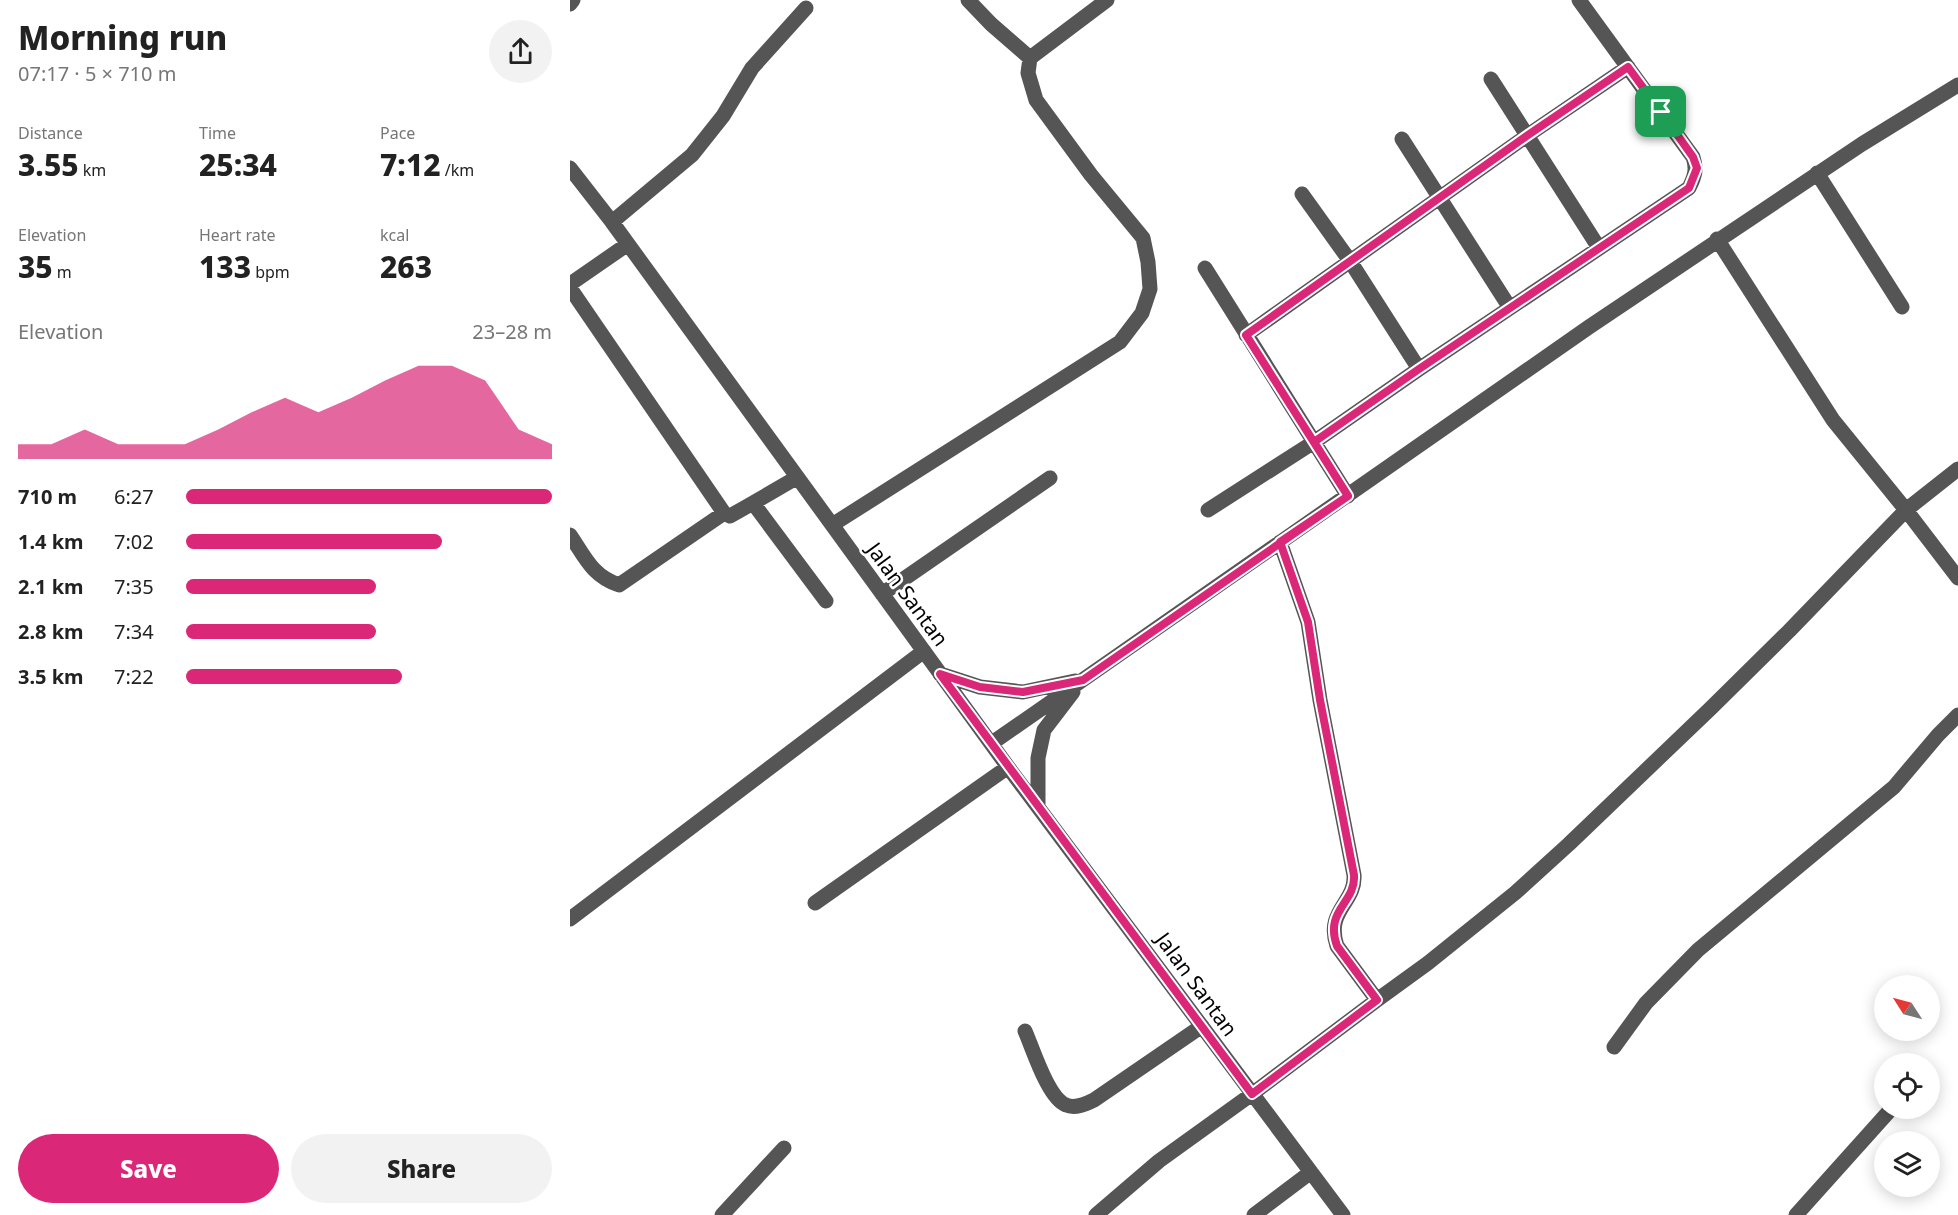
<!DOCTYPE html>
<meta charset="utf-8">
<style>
body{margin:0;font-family:"Noto Sans",sans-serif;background:#f2f2f2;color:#222;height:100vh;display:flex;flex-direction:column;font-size:22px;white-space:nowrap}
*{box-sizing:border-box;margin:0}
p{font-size:20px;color:#767676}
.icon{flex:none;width:33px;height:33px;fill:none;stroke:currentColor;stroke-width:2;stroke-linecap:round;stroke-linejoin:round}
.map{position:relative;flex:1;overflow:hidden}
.drawer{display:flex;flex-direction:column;background:#fff;width:570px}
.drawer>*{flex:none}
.needle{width:39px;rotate:306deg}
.tools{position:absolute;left:1304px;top:975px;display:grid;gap:12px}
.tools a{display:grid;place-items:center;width:66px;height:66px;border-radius:50%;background:#fff;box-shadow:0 3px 15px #0003;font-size:30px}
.pin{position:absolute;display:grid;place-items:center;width:51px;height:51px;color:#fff;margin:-26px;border-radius:12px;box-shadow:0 3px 9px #0006}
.round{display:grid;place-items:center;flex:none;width:63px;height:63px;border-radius:32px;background:#f2f2f2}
.overview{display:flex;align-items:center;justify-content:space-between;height:102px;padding:0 18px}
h1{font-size:33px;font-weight:800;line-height:45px}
.stats{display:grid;grid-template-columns:repeat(3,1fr);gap:9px;height:102px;padding:6px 18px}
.stats div{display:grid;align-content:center}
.stats b{font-size:30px;font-weight:800}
.stats small{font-size:16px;font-weight:400}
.stats p{font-size:16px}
.chart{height:168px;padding:12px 18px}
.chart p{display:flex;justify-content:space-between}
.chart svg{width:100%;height:108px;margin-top:6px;fill:#db2777;opacity:.7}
.action{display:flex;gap:12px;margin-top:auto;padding:12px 18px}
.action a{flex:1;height:69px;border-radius:36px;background:#db2777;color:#fff;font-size:24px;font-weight:800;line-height:69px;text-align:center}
.action a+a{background:#f2f2f2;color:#222}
ul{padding:0 18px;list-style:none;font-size:20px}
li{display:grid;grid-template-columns:96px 72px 1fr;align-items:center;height:45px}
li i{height:15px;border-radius:8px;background:#db2777}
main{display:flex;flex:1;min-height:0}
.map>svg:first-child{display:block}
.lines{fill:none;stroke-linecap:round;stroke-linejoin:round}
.minor{stroke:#555;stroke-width:15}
.route-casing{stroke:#fff;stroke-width:12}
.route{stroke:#db2777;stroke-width:8}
.labels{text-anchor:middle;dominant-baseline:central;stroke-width:5;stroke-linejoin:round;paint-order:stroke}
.street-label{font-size:21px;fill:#000;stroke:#fff}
</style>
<main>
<section class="drawer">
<div class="overview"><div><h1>Morning run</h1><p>07:17 · 5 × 710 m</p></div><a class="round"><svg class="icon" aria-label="share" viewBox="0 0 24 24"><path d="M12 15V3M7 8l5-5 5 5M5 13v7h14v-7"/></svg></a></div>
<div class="stats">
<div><p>Distance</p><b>3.55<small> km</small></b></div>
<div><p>Time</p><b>25:34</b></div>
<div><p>Pace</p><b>7:12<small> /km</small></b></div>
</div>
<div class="stats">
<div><p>Elevation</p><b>35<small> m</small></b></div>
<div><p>Heart rate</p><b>133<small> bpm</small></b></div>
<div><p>kcal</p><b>263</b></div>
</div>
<div class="chart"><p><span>Elevation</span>23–28 m</p>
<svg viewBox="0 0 160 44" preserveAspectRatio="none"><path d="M0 44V38L10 38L20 32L30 38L40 38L50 38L60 32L70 25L80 19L90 25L100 19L110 12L120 6L130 6L140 12L150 32L160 38V44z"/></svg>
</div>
<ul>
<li><b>710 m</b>6:27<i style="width:100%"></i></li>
<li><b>1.4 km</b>7:02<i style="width:70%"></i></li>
<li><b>2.1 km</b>7:35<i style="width:52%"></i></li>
<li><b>2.8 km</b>7:34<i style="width:52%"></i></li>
<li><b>3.5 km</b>7:22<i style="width:59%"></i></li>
</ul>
<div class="action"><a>Save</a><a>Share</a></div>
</section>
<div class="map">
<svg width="1388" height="1215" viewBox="0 0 1388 1215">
<rect width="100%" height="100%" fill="#fff"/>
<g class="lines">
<path class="minor" d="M 0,4 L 3,0
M 460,58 L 537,0
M 921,79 L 1029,248
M 832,139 L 940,308
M 0,168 L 42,222 L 438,767 L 773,1215
M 1247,173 L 1332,307
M 732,194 L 780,261 L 849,369
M 42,222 L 122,155 L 153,116 L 182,68 L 236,8
M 1147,239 L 1263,420 L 1336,510 L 1388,578
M 635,268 L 744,442 L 638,510
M 0,284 L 58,244
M 0,288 L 154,513 L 160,516 L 183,503
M 676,335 L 958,135 L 1058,67
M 226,478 L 183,503 L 256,601
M 778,496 L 744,442 L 849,369 L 1119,188 C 1125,176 1127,169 1123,157 L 1009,0
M 262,525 L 550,342 L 572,313 L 580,289 L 578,262 L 573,238 L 521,175 L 466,100 L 458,73 L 460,58 L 421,24 L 398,0
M 0,535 C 15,557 22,576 49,585 L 154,513
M 710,542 L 738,622 L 750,700 L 784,875 C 786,903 755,910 767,946 L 807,1000
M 312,594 L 480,478
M 370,674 L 410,687 L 453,692 L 505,681
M 422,743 L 1019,327 L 1292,144 L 1388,85
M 468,806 L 468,758 L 474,730 L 503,692
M 245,903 L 438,767
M 0,919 L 354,651
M 455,1031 C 463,1049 478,1098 496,1105 C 505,1109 516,1104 524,1100 L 632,1026
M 1044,1047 L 1076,1003 L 1128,950 L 1324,787 L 1368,735 L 1388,715
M 152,1215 L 214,1148
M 526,1215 L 589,1161 L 682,1094 L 807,1000 L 858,963 L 945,893 L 999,844 L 1141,708 L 1219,631 L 1336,510 L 1388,469
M 684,1215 L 741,1172
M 1226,1215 L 1322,1108"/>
</g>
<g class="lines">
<defs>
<path id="route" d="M 1091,112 L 1123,157 L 1127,168 L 1119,188 L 849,369 L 744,442 L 778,496 L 513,680 L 453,692 L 410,687 L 370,674 L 682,1094 L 807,1000 L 767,946 C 754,910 786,903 784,875 L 750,700 L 738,622 L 710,542 L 778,496 L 676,335 L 958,135 L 1058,67 L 1091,112"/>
</defs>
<use href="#route" class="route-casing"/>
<use href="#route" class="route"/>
</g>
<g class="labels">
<g class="street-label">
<text transform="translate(338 594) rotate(54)">Jalan Santan</text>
<text transform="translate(627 984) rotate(54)">Jalan Santan</text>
</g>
</g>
</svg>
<div class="tools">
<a><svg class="needle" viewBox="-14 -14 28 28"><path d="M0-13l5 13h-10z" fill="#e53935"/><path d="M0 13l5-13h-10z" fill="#767676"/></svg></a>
<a><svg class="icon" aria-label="locate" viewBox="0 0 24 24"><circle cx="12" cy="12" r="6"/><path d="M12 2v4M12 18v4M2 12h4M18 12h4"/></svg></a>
<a><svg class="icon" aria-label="layers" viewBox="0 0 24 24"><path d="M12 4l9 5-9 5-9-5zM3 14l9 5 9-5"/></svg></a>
</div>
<div class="pin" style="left:1091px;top:112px;background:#1e9e55"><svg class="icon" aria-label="arrive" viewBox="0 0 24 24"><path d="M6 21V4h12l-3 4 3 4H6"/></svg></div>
</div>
</main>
